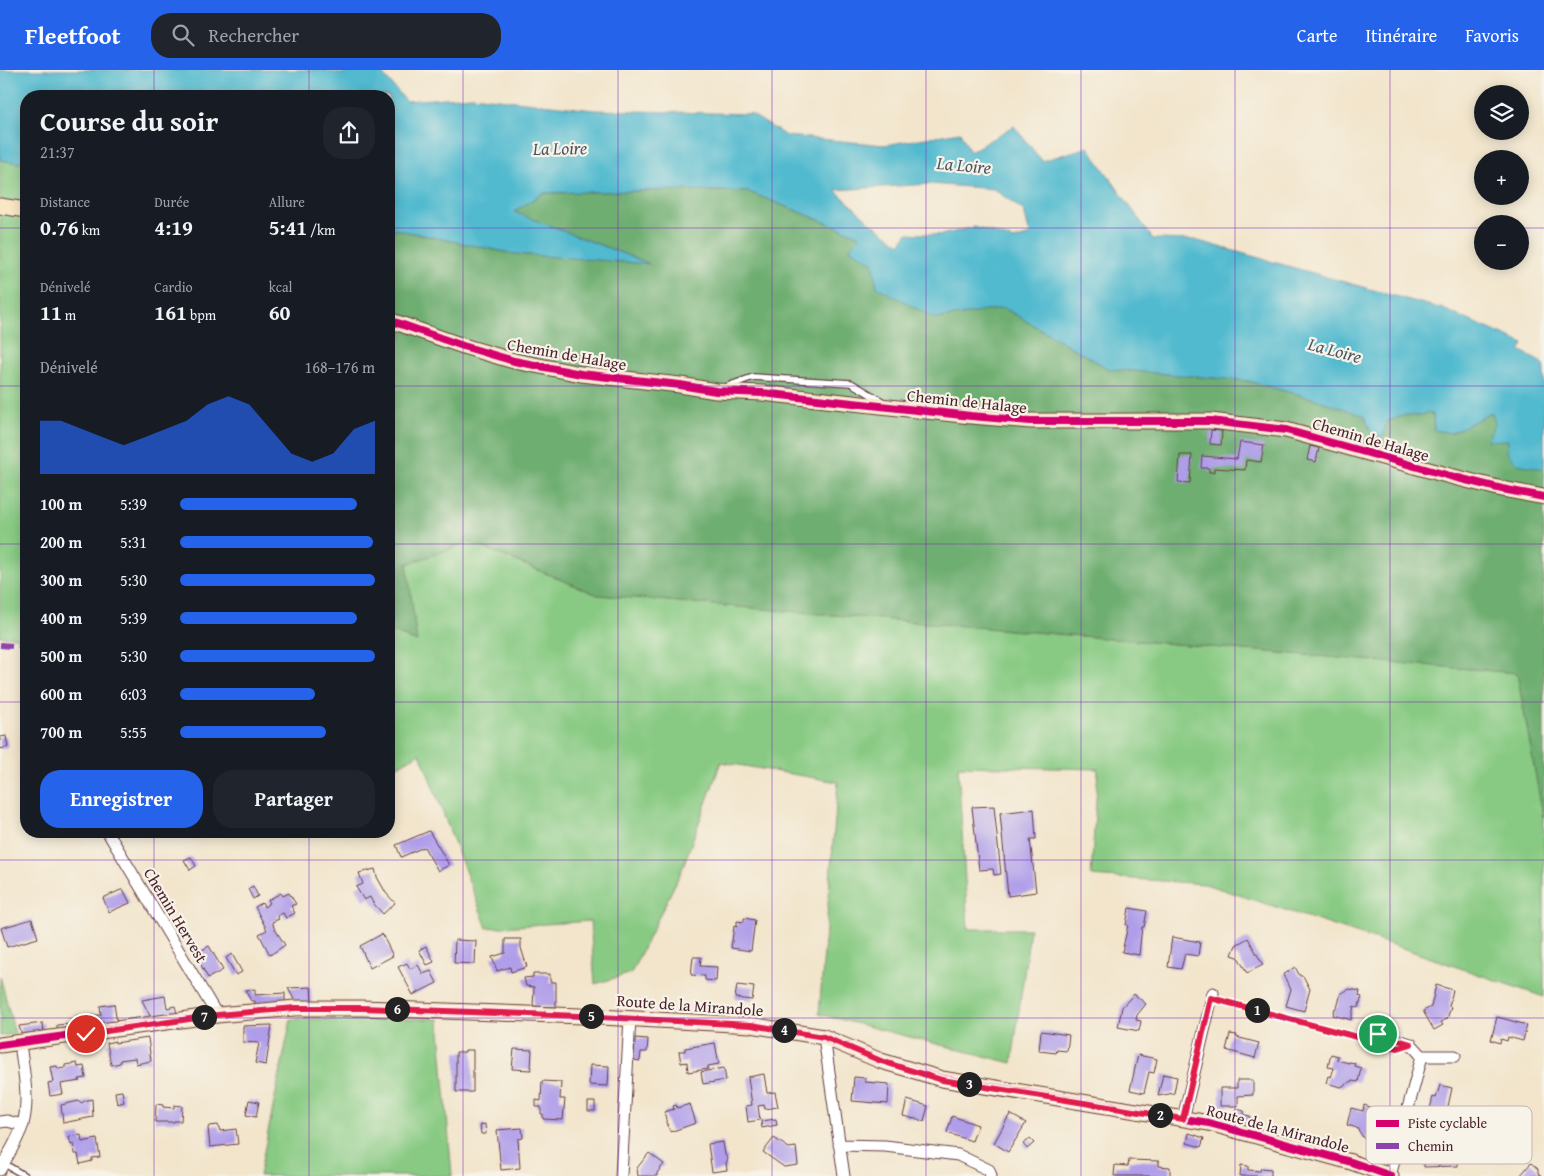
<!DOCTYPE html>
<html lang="fr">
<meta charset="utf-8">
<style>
body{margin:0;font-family:"Gentium Book Plus",serif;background:#20242c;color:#f1f3f6;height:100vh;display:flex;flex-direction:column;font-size:19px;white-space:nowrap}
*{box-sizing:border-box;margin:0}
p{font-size:16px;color:#9ea1a6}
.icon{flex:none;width:28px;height:28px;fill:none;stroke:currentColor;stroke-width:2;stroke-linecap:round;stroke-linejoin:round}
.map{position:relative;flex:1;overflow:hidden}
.sheet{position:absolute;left:20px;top:20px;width:375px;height:748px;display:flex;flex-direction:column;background:#171b24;border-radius:20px;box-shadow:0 2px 12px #0003}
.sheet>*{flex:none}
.tools{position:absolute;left:1474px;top:15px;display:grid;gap:10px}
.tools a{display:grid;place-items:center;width:55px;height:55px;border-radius:50%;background:#171b24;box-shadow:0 2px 12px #0003;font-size:25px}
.pin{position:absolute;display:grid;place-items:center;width:42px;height:42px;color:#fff;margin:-21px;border:2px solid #fff;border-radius:50%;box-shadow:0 1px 5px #0007}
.km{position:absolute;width:25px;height:25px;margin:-12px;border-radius:50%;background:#222;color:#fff;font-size:14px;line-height:25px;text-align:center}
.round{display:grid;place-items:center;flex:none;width:52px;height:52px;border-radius:20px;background:#20242c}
.head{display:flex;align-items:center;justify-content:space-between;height:85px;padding:0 20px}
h1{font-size:28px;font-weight:700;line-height:38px}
.stats{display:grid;grid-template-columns:repeat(3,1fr);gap:8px;height:85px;padding:5px 20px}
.stats div{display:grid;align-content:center}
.stats b{font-size:21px;font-weight:700}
.stats small{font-size:14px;font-weight:400}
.stats p{font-size:14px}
.chart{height:140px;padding:10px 20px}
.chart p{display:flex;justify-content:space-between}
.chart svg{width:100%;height:90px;margin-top:5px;fill:#2563eb;opacity:.7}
.cta{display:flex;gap:10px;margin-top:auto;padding:10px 20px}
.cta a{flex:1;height:58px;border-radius:20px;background:#2563eb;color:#fff;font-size:20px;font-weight:700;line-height:58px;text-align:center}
.cta a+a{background:#20242c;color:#f1f3f6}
ul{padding:0 20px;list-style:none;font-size:16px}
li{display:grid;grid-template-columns:80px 60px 1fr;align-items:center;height:38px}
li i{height:12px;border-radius:6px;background:#2563eb}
header{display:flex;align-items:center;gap:30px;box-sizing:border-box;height:70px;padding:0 25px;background:#2563eb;color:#fff}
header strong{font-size:24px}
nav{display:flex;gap:28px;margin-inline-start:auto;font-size:18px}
.search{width:350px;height:45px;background:#20242c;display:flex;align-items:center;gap:12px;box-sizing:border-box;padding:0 18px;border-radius:20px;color:#9ea1a6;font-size:19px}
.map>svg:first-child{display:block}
.green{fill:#88ca83;stroke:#697457}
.forest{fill:#6eae71;stroke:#5c664e}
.water{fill:#51bacf;stroke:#4e6c7d;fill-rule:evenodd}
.building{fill:#af9de9}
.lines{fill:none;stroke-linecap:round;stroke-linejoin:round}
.lane-casing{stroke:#633d43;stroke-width:8}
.street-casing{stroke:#633d43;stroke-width:13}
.secondary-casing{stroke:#633d43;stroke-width:17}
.path{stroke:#633d43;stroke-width:2.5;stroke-dasharray:4 4;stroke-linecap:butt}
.lane{stroke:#fff;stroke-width:5.5}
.street{stroke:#fff;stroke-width:11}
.secondary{stroke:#fae7c3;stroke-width:15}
.quiet{stroke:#8e44ad;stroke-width:6;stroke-dasharray:12 6;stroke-linecap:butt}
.cycleway-casing{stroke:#f7f3e8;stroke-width:11}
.cycleway{stroke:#d6006c;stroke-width:8}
.route-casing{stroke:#fff;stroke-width:10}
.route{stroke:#e11d48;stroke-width:6}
.grid{fill:none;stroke:#7b2cbf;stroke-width:1;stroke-opacity:0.55}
.labels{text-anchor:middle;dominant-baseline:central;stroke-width:4.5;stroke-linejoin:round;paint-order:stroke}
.street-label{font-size:16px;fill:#4a1f2b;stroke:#f7f3e8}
.water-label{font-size:18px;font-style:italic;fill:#4c5564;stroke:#f7f3e8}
.key{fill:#f7f3e8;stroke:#c3b3af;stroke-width:1}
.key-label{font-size:14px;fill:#4a1f2b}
</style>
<header>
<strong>Fleetfoot</strong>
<div class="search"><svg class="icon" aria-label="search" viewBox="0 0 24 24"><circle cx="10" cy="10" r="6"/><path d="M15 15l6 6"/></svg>Rechercher</div>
<nav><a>Carte</a><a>Itinéraire</a><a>Favoris</a></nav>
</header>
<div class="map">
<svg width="1544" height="1106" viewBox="0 0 1544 1106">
<rect width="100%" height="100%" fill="#f7f3e8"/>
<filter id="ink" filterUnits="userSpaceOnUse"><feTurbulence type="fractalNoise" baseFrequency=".02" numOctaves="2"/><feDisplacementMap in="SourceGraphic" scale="10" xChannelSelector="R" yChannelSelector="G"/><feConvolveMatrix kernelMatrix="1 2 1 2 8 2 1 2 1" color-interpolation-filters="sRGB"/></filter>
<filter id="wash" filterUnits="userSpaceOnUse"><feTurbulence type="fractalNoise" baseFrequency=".0096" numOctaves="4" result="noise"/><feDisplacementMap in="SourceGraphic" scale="20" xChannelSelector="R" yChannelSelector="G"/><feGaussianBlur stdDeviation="1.12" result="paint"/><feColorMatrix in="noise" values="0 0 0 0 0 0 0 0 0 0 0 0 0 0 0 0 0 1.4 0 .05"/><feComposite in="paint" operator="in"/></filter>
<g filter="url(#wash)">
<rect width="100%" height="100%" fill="#f2e5cc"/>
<path class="green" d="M 0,90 L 26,94 L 26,568 L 0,566 Z
M 470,472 L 598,525 L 1517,603 L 1544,751 L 1544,927 L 1402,878 L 1205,814 L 1091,806 L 1098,699 L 958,696 L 968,859 L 1030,859 L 1012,993 L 819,944 L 838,712 L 721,692 L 681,802 L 631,903 L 595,914 L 590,851 L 487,858 L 420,683 L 389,701 L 389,560 L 417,572 L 406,494 Z
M 0,906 L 15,964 L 0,966 Z
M 291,949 L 439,949 L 452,1106 L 259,1106 Z"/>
<path class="forest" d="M 685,120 L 749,122 L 861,166 L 873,192 L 936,249 L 1004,238 L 1109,299 L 1248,311 L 1319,330 L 1385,352 L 1405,345 L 1420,346 L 1427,342 L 1433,344 L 1434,360 L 1451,363 L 1492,342 L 1495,352 L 1508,370 L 1532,396 L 1544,399 L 1544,751 L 1517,603 L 598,525 L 470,472 L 407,494 L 417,572 L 389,560 L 389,158 L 515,184 L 648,193 L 513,142 L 543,123 Z"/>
<path class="water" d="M 0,0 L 321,0 L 343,4 L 364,0 L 379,0 L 406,31 L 472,26 L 594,40 L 751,44 L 786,66 L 885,75 L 960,62 L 970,82 L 1014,56 L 1042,91 L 1088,77 L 1153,169 L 1195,170 L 1398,227 L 1443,239 L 1524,274 L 1520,281 L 1544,294 L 1544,399 L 1517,394 L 1507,383 L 1508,370 L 1487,371 L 1495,352 L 1492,342 L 1451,363 L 1434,360 L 1433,344 L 1427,342 L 1420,346 L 1405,345 L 1386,352 L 1384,366 L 1372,365 L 1364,346 L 1319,330 L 1248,311 L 1109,299 L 1004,238 L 936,249 L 877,217 L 873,192 L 850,179 L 860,166 L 749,122 L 685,120 L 543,123 L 514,142 L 650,194 L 515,184 L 389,158 L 389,26 L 26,26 L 26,94 L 0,90 ZM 930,114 L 994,119 L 1024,141 L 1030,165 L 1014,170 L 975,157 L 941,165 L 908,163 L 900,174 L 870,152 L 835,120 Z"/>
<g id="blocks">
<path class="building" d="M 1211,360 L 1222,361 L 1221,375 L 1210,374 Z
M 1240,372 L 1264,375 L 1261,392 L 1246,390 L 1245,400 L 1214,398 L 1214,402 L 1209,402 L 1209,398 L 1201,398 L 1202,386 L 1237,389 Z
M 1310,376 L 1319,378 L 1316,392 L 1307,390 Z
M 1180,385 L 1192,385 L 1190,413 L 1178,412 Z
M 6,666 L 8,677 L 0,679 L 0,667 Z
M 994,736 L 1001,804 L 994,805 L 993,799 L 979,800 L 972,737 Z
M 1034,739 L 1036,769 L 1030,769 L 1036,822 L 1008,826 L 1000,743 Z
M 429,761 L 449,795 L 438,801 L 424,777 L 401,787 L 396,775 Z
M 191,787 L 196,796 L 190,800 L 184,790 Z
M 375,799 L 377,807 L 386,823 L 395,833 L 383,844 L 373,833 L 370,827 L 364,830 L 356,817 L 363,814 L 359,803 Z
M 253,816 L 258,826 L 253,829 L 248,819 Z
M 123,819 L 130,833 L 109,842 L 103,828 Z
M 281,823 L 283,826 L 289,823 L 296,834 L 291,836 L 295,843 L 286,848 L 283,843 L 277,846 L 279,849 L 272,852 L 274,856 L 273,856 L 285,875 L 270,885 L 259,864 L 267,860 L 255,837 L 262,833 L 264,837 L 270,833 L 268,830 Z
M 1129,838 L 1147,841 L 1144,857 L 1142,857 L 1139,885 L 1122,882 L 1128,855 L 1126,855 Z
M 744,848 L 755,850 L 751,881 L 731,878 L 734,856 L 737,857 L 737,851 L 744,852 Z
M 32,849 L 38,868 L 7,877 L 1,858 Z
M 382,864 L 393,886 L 370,898 L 360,876 Z
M 1172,867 L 1200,872 L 1198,886 L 1185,884 L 1181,899 L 1168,897 Z
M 1248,868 L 1263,895 L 1247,903 L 1238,887 L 1232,885 L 1236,875 Z
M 505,869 L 521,869 L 521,878 L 527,897 L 511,902 L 510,897 L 497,901 L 492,887 L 505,883 Z
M 455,870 L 476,871 L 475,894 L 454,893 Z
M 209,876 L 223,900 L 208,908 L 195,884 Z
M 426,876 L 434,892 L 427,895 L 419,880 Z
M 232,884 L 242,902 L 236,905 L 226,888 Z
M 693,887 L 701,887 L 700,896 L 717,897 L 716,911 L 705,910 L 705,906 L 691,905 Z
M 407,893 L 410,899 L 418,895 L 423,904 L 431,901 L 437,913 L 413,925 L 398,897 Z
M 1295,897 L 1300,906 L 1303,906 L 1310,919 L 1304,941 L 1286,936 L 1291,919 L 1283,905 Z
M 533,904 L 550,904 L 550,912 L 556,912 L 556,937 L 533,936 L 534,917 L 526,916 L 524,908 L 533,907 Z
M 737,915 L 754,917 L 752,930 L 735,928 Z
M 1436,915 L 1453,920 L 1449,936 L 1451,937 L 1447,949 L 1441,952 L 1443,955 L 1434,960 L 1423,941 L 1431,937 Z
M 311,917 L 312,934 L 297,935 L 288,918 Z
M 255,919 L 255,925 L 285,923 L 285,935 L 255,936 L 255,931 L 251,931 L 245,920 Z
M 1350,919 L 1360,921 L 1359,926 L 1362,927 L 1358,938 L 1354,936 L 1351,950 L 1333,945 L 1335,938 L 1337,938 L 1341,923 Z
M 1134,924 L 1146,934 L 1137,945 L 1136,950 L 1141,951 L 1139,961 L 1118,957 L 1122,937 Z
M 165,926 L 167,938 L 175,936 L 177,943 L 151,948 L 142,930 Z
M 114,934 L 117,953 L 77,958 L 76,946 L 101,945 L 100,936 Z
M 1497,947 L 1527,955 L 1523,971 L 1508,967 L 1507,971 L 1501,969 L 1500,973 L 1491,970 Z
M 43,953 L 44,963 L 22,966 L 19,956 Z
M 67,954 L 67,960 L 57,961 L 57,955 Z
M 272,955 L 266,995 L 255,993 L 259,973 L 243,972 L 243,956 Z
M 1041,961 L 1069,965 L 1067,981 L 1057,980 L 1056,983 L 1039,981 Z
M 1230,964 L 1237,965 L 1236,967 L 1259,973 L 1255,988 L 1226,980 Z
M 148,968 L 151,991 L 136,994 L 135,988 L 120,990 L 120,993 L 111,995 L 107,973 L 115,971 L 115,973 Z
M 635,968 L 648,969 L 647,982 L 641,982 L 640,991 L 634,990 Z
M 715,973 L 719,994 L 708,996 L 708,999 L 688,1002 L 687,992 L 681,993 L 679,981 L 685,981 L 685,978 Z
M 514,979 L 532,980 L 531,1000 L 512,999 Z
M 465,980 L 473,980 L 473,1022 L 456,1022 L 456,982 L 465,982 Z
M 1331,984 L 1338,986 L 1337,990 L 1349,993 L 1349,992 L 1355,993 L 1354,996 L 1361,998 L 1358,1012 L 1352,1011 L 1341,1017 L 1326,1013 L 1328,1006 L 1331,1007 L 1334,998 L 1328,997 Z
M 1138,985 L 1157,989 L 1154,1003 L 1149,1002 L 1144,1023 L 1130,1020 Z
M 77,993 L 78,997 L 84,996 L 86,1008 L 79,1009 L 80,1011 L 61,1014 L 63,1024 L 50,1026 L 48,1013 L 53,1012 L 50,997 L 57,996 L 58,999 L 65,998 L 65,995 Z
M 590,995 L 609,996 L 608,1016 L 589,1015 Z
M 724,998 L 726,1010 L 703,1014 L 701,1002 Z
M 764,1004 L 767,1023 L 775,1022 L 778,1037 L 765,1039 L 764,1035 L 758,1036 L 760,1050 L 748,1052 L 746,1036 L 752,1035 L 748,1007 Z
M 1163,1004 L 1177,1007 L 1174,1023 L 1158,1026 Z
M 854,1007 L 865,1008 L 865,1012 L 889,1014 L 888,1034 L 852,1031 Z
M 1237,1010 L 1253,1010 L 1253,1025 L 1238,1026 L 1238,1036 L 1220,1036 L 1220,1018 L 1237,1018 Z
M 542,1011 L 561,1012 L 560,1029 L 565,1029 L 563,1050 L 543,1049 L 543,1044 L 541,1044 L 541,1037 L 536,1037 L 536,1030 L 541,1031 Z
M 1440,1015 L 1452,1018 L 1447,1041 L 1445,1040 L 1441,1054 L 1433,1052 L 1435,1044 L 1429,1043 L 1433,1027 L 1436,1028 Z
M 122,1021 L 124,1032 L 117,1034 L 115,1022 Z
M 92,1029 L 93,1047 L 63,1053 L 61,1035 L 79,1031 L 82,1033 L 84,1031 Z
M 249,1030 L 259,1032 L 256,1047 L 246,1045 Z
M 907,1030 L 928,1036 L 924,1051 L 903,1046 Z
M 588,1032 L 595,1032 L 595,1041 L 588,1041 Z
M 156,1034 L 163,1035 L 163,1037 L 174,1038 L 174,1035 L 182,1036 L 181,1051 L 174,1051 L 174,1052 L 155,1052 Z
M 690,1034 L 696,1053 L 670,1062 L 664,1042 L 674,1039 L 673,1036 L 676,1035 L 677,1038 Z
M 1364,1035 L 1373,1038 L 1375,1041 L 1369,1046 L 1374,1054 L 1377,1052 L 1381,1058 L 1364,1069 L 1357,1058 L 1347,1055 L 1351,1038 L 1363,1041 Z
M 1237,1039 L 1244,1041 L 1244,1045 L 1250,1046 L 1249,1053 L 1234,1050 Z
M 1010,1044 L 1026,1053 L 1008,1082 L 994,1073 Z
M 952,1046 L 978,1055 L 972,1071 L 947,1063 Z
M 776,1049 L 777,1055 L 762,1058 L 761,1051 Z
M 485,1054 L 486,1064 L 481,1064 L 480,1055 Z
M 218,1055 L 220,1061 L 236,1059 L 238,1074 L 210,1077 L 208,1058 L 209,1056 Z
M 522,1058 L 523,1068 L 518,1069 L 520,1098 L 501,1100 L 497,1060 Z
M 1291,1059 L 1298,1061 L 1296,1065 L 1290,1063 Z
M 1189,1063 L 1204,1068 L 1201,1077 L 1187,1073 Z
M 81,1065 L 82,1072 L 97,1069 L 100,1087 L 92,1088 L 92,1091 L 80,1094 L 78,1084 L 75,1084 L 74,1074 L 71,1075 L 69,1067 Z
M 1436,1065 L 1453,1065 L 1453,1081 L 1458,1081 L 1458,1096 L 1424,1097 L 1424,1085 L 1436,1085 Z
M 774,1068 L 789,1078 L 796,1077 L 798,1095 L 784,1097 L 763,1082 Z
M 1030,1069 L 1034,1073 L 1027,1079 L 1023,1074 Z
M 723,1072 L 725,1085 L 728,1089 L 726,1093 L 727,1100 L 712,1102 L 708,1074 Z
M 649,1083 L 664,1094 L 657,1103 L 657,1106 L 638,1106 L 637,1098 Z
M 1129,1090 L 1159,1091 L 1159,1096 L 1170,1097 L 1170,1106 L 1114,1106 L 1115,1095 L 1128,1096 Z
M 1531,1093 L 1538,1099 L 1538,1103 L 1542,1106 L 1520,1106 Z
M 1241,1095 L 1248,1096 L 1248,1100 L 1260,1101 L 1261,1098 L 1271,1099 L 1271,1106 L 1240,1106 Z"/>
</g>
</g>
<g filter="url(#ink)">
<use href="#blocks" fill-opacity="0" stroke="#633d43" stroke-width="1"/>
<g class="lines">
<defs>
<path id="lane" d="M 728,316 L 753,307 L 851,313 L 882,331
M 3,1093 L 25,1106"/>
<path id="street" d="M 107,761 L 217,945
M 1378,965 L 1411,974 L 1422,986 L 1455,986
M 824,967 L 844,1106
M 1183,1049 L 1213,923
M 0,1052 L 7,1051 L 23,1055
M 839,1075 L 885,1076 L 958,1085 L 989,1100 L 991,1106
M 0,1100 C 8,1085 18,1070 23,1054 C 30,1028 23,1000 20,973
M 621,1106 L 630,948
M 1390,1106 L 1422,986"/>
<path id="secondary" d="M 0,136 L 26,140
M 389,250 L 463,276 L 514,291 L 581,304 L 680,315 L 716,321 L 762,323 L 971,346 L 1030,351 L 1211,351 L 1286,360 L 1450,406 L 1502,419 L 1544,427
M 0,975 L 217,945 L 295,938 L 362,938 L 581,946 L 751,955 L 824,967 L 881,991 L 942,1009 L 1209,1053 L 1351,1092 L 1391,1106"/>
</defs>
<use href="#lane" class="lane-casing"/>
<use href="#street" class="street-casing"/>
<use href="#secondary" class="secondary-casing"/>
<path class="path" d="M 1222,931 L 1368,970"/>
<use href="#lane" class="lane"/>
<use href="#street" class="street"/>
<use href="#secondary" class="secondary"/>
<path class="quiet" d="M 0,575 L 26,577"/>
<defs>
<path id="cycleway" d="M 389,250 L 463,276 L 514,291 L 581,304 L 680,315 L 716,321 L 762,323 L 971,346 L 1030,351 L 1211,351 L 1286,360 L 1450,406 L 1502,419 L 1544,427
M 0,975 L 217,945 L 295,938 L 362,938 L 581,946 L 751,955 L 824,967 L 881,991 L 942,1009 L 1209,1053 L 1351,1092 L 1391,1106"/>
</defs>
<use href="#cycleway" class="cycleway-casing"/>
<use href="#cycleway" class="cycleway"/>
</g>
</g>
<g class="lines" filter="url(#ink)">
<defs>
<path id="route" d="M 86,964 L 217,945 L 295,938 L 362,938 L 581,946 L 751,955 L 824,967 L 881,991 L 942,1010 L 1183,1049 L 1211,928 L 1398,978 L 1411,974 L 1378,964"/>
</defs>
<use href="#route" class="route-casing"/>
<use href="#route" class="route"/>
</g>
<path class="grid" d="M 154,0 L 154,26M 309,0 L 309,26M 463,0 L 463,1106M 618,0 L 618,1106M 772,0 L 772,1106M 926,0 L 926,1106M 1081,0 L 1081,1106M 1235,0 L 1235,1106M 1390,0 L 1390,1106M 0,158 L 26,158M 389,158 L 1482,158M 1520,158 L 1544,158M 0,316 L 26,316M 389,316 L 1544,316M 0,474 L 26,474M 389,474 L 1544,474M 0,632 L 26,632M 389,632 L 1544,632M 154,761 L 154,1106M 309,761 L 309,1106M 0,790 L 1544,790M 0,948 L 1544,948"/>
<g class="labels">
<g class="street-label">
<text transform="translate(567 284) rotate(10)">Chemin de Halage</text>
<text transform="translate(967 331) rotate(6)">Chemin de Halage</text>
<text transform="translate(1371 369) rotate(16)">Chemin de Halage</text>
<text transform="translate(176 845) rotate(59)">Chemin Hervest</text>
<text transform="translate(690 935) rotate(4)">Route de la Mirandole</text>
<text transform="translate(1278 1058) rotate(15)">Route de la Mirandole</text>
</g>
<g class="water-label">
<text transform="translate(560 78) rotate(-1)">La Loire</text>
<text transform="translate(964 95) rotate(5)">La Loire</text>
<text transform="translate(1335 280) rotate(15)">La Loire</text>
</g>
</g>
<rect x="1366" y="1036" width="166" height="58" rx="8" class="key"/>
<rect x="1376" y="1050" width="23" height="7" fill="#d6006c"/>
<rect x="1376" y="1073" width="23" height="6" fill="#8e44ad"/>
<g class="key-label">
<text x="1408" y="1058">Piste cyclable</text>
<text x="1408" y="1081">Chemin</text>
</g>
</svg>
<div class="tools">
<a><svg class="icon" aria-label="layers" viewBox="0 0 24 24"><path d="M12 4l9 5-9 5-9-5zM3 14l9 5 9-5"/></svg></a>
<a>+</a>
<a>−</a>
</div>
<div class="pin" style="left:1378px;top:964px;background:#1e9e55"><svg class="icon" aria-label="arrive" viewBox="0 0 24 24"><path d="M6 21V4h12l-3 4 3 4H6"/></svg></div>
<div class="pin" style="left:86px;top:964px;background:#d93025"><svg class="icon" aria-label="check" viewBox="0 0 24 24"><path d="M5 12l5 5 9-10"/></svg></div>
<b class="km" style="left:1257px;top:940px">1</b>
<b class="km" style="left:1160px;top:1045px">2</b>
<b class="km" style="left:969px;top:1014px">3</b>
<b class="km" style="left:784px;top:960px">4</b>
<b class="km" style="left:591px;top:946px">5</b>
<b class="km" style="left:397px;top:939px">6</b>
<b class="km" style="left:204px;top:947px">7</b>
<section class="sheet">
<div class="head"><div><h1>Course du soir</h1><p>21:37</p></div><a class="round"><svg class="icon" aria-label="share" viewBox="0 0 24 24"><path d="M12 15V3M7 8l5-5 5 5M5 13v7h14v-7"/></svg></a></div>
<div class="stats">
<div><p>Distance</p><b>0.76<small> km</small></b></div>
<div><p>Durée</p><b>4:19</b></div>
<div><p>Allure</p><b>5:41<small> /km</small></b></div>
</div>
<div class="stats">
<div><p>Dénivelé</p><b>11<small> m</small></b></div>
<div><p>Cardio</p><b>161<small> bpm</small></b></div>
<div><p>kcal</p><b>60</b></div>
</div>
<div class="chart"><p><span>Dénivelé</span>168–176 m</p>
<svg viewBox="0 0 160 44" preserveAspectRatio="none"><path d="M0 44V18L10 18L20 22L30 26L40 30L50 26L60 22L70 18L80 10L90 6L100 10L110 22L120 34L130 38L140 34L150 22L160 18V44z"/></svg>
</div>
<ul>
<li><b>100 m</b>5:39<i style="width:91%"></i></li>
<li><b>200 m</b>5:31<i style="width:99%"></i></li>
<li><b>300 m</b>5:30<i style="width:100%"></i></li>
<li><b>400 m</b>5:39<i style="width:91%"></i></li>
<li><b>500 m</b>5:30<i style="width:100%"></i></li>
<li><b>600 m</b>6:03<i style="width:69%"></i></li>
<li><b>700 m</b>5:55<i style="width:75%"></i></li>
</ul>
<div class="cta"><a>Enregistrer</a><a>Partager</a></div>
</section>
</div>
